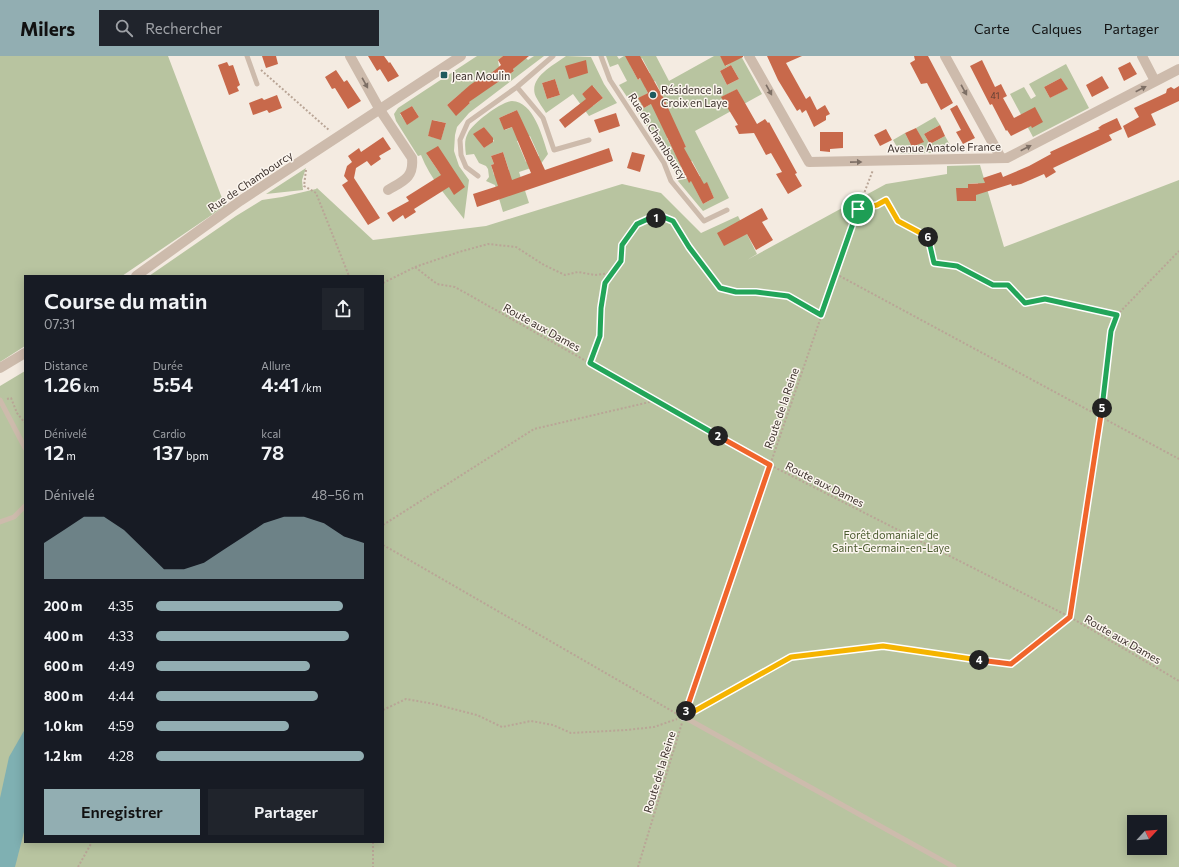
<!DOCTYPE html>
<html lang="fr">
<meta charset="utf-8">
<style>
body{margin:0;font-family:Commissioner,sans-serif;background:#20242c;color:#f1f3f6;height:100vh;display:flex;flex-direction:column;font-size:15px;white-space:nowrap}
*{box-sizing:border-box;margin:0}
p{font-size:13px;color:#9ea1a6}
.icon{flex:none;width:22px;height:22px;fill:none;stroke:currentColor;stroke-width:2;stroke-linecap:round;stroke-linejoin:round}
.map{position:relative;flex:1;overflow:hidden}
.details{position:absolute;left:24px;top:219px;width:360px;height:568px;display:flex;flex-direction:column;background:#171b24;border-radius:0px;box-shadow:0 2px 10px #0003}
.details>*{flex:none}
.needle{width:26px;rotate:64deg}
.controls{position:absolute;left:1127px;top:759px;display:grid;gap:8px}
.controls a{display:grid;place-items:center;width:40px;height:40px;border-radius:0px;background:#171b24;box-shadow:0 2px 10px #0003;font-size:20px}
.pin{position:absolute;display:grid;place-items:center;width:34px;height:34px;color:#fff;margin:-17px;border:2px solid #fff;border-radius:50%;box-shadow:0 1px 4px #0007}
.km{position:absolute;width:20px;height:20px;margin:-10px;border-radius:50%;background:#222;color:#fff;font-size:11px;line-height:20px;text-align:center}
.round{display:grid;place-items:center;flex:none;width:42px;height:42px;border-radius:0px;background:#20242c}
.head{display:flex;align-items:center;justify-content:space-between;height:68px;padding:0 20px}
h1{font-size:22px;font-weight:600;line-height:30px}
.stats{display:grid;grid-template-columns:repeat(3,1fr);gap:6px;height:68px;padding:4px 20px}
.stats div{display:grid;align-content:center}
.stats b{font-size:20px;font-weight:600}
.stats small{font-size:11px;font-weight:400}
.stats p{font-size:11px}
.chart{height:112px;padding:8px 20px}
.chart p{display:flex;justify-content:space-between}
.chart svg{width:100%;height:72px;margin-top:4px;fill:#92aeb2;opacity:.7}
.action{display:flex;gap:8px;margin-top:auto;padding:8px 20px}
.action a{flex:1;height:46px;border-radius:0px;background:#92aeb2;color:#111;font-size:16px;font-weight:600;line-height:46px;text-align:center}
.action a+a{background:#20242c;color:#f1f3f6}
ul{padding:0 20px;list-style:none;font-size:13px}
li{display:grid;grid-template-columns:64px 48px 1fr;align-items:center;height:30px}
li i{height:10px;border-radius:5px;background:#92aeb2}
header{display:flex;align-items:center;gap:24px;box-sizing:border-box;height:56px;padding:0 20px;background:#92aeb2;color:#111}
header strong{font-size:19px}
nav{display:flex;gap:22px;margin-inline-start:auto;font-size:14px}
.search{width:280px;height:36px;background:#20242c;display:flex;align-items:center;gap:10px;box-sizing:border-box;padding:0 14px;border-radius:0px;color:#9ea1a6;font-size:15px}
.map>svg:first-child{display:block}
.green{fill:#b8c4a0;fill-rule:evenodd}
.water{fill:#7fb0b2}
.building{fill:#c8694b}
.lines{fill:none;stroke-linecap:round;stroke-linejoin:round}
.path{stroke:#b9a596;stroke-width:2;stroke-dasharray:2 2;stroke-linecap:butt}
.service{stroke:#cdbbac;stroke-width:5}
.minor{stroke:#cdbbac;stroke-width:10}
.tertiary{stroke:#cdbbac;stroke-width:10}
.oneway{fill:#7d6f65}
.split-1-casing{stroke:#fff;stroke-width:8}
.split-2-casing{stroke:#fff;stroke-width:8}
.split-3-casing{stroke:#fff;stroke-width:8}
.split-4-casing{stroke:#fff;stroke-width:8}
.split-5-casing{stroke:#fff;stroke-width:8}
.split-6-casing{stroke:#fff;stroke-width:8}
.split-7-casing{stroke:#fff;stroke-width:8}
.split-1{stroke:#22a559;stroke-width:5}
.split-2{stroke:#22a559;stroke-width:5}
.split-3{stroke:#f0652b;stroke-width:5}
.split-4{stroke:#f5b400;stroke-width:5}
.split-5{stroke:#f0652b;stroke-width:5}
.split-6{stroke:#22a559;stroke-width:5}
.split-7{stroke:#f5b400;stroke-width:5}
.poi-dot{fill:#1f5a5e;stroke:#fbf5ee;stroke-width:1.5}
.labels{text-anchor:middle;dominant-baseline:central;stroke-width:3;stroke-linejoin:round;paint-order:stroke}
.number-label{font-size:9px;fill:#5e3e33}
.poi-label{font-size:11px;fill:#3b302b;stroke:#fbf5ee;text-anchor:start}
.street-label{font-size:11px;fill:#3b302b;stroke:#fbf5ee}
.park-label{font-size:11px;fill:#4a5a2e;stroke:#fbf5ee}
</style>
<header>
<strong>Milers</strong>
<div class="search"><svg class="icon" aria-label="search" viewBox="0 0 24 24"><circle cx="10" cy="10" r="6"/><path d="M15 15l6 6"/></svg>Rechercher</div>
<nav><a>Carte</a><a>Calques</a><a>Partager</a></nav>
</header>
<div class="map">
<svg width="1179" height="811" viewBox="0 0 1179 811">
<rect width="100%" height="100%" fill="#f4ebe1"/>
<path class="green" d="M 0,0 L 168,0 L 225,150 L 122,220 L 25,220 L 25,290 L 0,306 Z
M 477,0 L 503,0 L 498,4 L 499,11 L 494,15 L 501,25 L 514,15 L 513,13 L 524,0 L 528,4 L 534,0 L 544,0 L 469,57 L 457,71 L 455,79 L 454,95 L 459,110 L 469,124 L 464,163 C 449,143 430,123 421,99 L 418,100 L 396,65 L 394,58 L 398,52 ZM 461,37 L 470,47 L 456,59 L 447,49 ZM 412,50 L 419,61 L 407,68 L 400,58 ZM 433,64 L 446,67 L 441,83 L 428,80 ZM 426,97 L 450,109 L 439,116 Z
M 566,0 L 591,1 L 604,28 L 617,47 L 589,60 L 573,38 L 546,57 C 543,52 539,47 536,41 C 527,22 554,9 566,0 ZM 555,23 L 560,39 L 547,43 L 542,27 ZM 593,30 L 603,42 L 593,50 L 582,38 Z
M 606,0 L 617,0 L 619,3 L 624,0 L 656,0 L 669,25 L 714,0 L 720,0 L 726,10 L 741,0 L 762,38 L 695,75 L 729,142 L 703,155 L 678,125 L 671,106 L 619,29 L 627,25 L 618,8 L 610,11 ZM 642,2 L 650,17 L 638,24 L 630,9 ZM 731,9 L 739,23 L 727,29 L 720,15 ZM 655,25 L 663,41 L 644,52 L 639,42 L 648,37 L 645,31 ZM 737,33 L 742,43 L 727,51 L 722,41 ZM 678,76 L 686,91 L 675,97 L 667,82 ZM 692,105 L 700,120 L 689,126 L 680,111 ZM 707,127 L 714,142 L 703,148 L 695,132 Z
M 1066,8 L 1089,52 L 1033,81 L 1010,38 L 1024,31 L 1031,43 L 1036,40 L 1029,28 ZM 1061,22 L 1067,33 L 1050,42 L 1044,31 Z
M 512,45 C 534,46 542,80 548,98 L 540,109 L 519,116 L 529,147 L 503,156 L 495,129 L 486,125 L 489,121 L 488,113 L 486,110 L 479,107 L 474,98 L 466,99 C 465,91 464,84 468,77 C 473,67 501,46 512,45 ZM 517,54 L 522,67 L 505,74 L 499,62 ZM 484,71 L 494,85 L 484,92 L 474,78 ZM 530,80 L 539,100 L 526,106 L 517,85 ZM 503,96 L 509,114 L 494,119 L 491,109 L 494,108 L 491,100 Z
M 935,61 L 940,69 L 924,78 L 930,88 L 945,80 L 954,96 L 901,98 L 893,84 L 905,77 L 912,91 L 923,86 L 916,72 Z
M 980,109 L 1004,191 L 1179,124 L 1179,811 L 0,811 L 0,330 L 25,315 L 25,786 L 383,786 L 383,220 L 149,220 L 236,160 L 262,144 L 282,141 L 316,133 L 317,132 L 373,184 L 486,170 L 622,128 L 661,137 L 701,177 L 738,160 L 757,198 L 747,204 L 886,128 L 947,118 L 947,110 ZM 978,127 L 979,135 L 976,135 L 976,145 L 957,145 L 957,132 L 968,132 L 968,128 ZM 1134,766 L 1160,766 L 1160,792 L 1134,792 Z
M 306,112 L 302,124 L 303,134 L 266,138 Z"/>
<path class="water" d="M 25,673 L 25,772 L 15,811 L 0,811 L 0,742 L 9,701 Z"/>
<path class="building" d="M 262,0 L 276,0 L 278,8 L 266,12 Z
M 368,0 L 384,0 L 389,7 L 390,6 L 399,20 L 388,26 L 380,13 L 377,15 Z
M 503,0 L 529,0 L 513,13 L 514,15 L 469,46 L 470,47 L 456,60 L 447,49 L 470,29 L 483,20 L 484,23 L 501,9 L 498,4 Z
M 625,0 L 640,0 L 663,41 L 686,91 L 684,92 L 704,128 L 707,126 L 714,142 L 703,148 L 691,125 L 689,127 L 651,48 L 644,52 L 638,42 L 648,37 L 640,22 L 638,24 Z
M 720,0 L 743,0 L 743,1 L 725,10 Z
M 767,0 L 802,0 L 786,7 L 806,43 L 810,40 L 817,54 L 825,49 L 830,58 L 826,60 L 826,64 L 814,71 L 806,54 L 802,57 L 800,53 L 797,55 L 778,24 Z
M 914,0 L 928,0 L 953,47 L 941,54 L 927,27 L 921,28 L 910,7 L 915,4 Z
M 586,4 L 588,17 L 569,23 L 565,10 Z
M 982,4 L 995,31 L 1001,28 L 1007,40 L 1003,42 L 1014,62 L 1035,51 L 1043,66 L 1032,72 L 1031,70 L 1011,80 L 1007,74 L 1006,75 L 992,48 L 990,49 L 970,10 Z
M 227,6 L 229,10 L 233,9 L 240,29 L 237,31 L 239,35 L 229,39 L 218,9 Z
M 1130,6 L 1137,18 L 1124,25 L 1118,12 Z
M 731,9 L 739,23 L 727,29 L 720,15 Z
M 336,14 L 344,26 L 347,24 L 361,45 L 348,53 L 335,32 L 332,33 L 325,21 Z
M 1102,20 L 1109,32 L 1092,41 L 1086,29 Z
M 1061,22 L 1068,33 L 1050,42 L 1044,31 Z
M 555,23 L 560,39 L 547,43 L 542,27 Z
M 592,29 L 603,42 L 565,72 L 559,64 L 586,43 L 582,38 Z
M 1179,30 L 1179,45 L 1151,58 L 1156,69 L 1128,82 L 1123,70 L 1139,61 L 1134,52 L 1166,37 L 1167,33 L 1171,31 L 1174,33 Z
M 737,33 L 757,68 L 765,63 L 768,67 L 769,66 L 797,117 L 795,118 L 802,130 L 788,138 L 776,118 L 782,116 L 771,97 L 766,99 L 754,77 L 739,78 L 735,70 L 738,69 L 721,41 Z
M 277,39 L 282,52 L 269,57 L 267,54 L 253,59 L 249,47 L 262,42 L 264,44 Z
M 957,49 L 975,82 L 963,88 L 956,76 L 961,74 L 950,53 Z
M 412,50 L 419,61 L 407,69 L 400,57 Z
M 517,54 L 545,114 L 609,92 L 613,105 L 477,151 L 473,138 L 498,130 L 491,109 L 494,108 L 491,100 L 503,96 L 512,124 L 531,117 L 512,71 L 504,74 L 499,62 Z
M 616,57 L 620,70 L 599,77 L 594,64 Z
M 1117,62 L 1122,73 L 1109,79 L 1112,84 L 1053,112 L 1056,116 L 1046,122 L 1044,118 L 1021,128 L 1012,130 L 1011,128 L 976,139 L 976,145 L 957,145 L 956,132 L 968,132 L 968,128 L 985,127 L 983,122 L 1001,116 L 1003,121 L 1029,110 L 1051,98 L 1050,96 L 1100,73 L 1098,72 L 1102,69 Z
M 432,64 L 446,67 L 441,84 L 428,80 Z
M 940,69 L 945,80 L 930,88 L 924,78 Z
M 484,71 L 493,82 L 493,86 L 484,92 L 473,78 Z
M 916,72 L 924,86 L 912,91 L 905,77 Z
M 886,73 L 892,84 L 880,90 L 874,79 Z
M 820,76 L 843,76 L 843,92 L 830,93 L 830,96 L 820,95 Z
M 383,81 L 391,93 L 379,100 L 381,103 L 371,110 L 367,105 L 356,112 L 354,122 L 380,162 L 368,169 L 342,129 L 348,125 L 344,120 L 347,110 L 352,106 L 348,100 L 359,92 L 361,96 Z
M 438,90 L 465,131 L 454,139 L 449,131 L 414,153 L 416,156 L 405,163 L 403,159 L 393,166 L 387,157 L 409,145 L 406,141 L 441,119 L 426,97 Z
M 632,96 L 645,99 L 640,116 L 627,112 Z
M 762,152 L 768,163 L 762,166 L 773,184 L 756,194 L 747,178 L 724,190 L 717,177 Z"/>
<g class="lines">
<path class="path" d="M 261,14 L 330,75
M 306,114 L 304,130 L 316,137 L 349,220
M 858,153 L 877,149 L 886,144 L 898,165 L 927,180 L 934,207 L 957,210 L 993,229 L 1008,229 L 1025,247 L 1045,243 L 1117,259 L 1179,195
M 415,211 L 459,196 L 488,188 L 516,191 L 544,209 L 565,219 L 578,216 L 595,219 L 612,217
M 836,218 L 1179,403
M 383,227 L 415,211 L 437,228 L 455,231 L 770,409 L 1070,561 L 1179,625
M 590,307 L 600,280 L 601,252 L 605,227 L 621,205 L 622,189 L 637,168 L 648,163 L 663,161 L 673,165 L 689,191 L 720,232 L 736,235 L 756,236 L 789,240 L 821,259
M 7,343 L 11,342 L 17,357 L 25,367
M 383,469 L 534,373 L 654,345
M 383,489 L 677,658
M 383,654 L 406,643 L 434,648 L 477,659 L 502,671 L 531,665 L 553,669 L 571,677 L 626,674 L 654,671 L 677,663
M 686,654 L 858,153 L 873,114
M 692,656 L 791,601 L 883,590 L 1011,608 L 1070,561 L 1100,362 L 1111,275 L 1117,259
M 373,786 L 373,811
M 78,811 L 92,786
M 638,811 L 682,667"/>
<path class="service" d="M 247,0 L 257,28
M 601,0 L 610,24 L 664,107 L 671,125 L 704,165 L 727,154
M 517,31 L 543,62 L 554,94 L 589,84
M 478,120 L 466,111 L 461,99 L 460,84 L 468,66 L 517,31 L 553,0
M 0,344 L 25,392
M 0,466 L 14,461 L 25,450
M 684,661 L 954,811"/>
<path class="minor" d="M 350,0 L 380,54 L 412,102 C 414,122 403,125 388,134
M 749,0 L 809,106 L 1007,102 L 1179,13
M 945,0 L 1001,102
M 1142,0 L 1155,25"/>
<path class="tertiary" d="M 136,220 L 240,145 L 461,0
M 0,312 L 25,297"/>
</g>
<defs><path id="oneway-solid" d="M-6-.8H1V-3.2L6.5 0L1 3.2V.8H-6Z"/></defs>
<g class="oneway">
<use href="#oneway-solid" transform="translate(365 27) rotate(61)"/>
<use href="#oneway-solid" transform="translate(1141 33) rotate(-27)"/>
<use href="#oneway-solid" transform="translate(769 34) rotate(61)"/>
<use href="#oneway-solid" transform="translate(964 34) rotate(61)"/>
<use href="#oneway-solid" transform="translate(1026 92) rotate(-27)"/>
<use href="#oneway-solid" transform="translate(856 106) rotate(-1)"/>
</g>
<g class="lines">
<defs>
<path id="split-1" d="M 656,162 L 663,161 L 673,165 L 689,191 L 720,232 L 736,236 L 756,236 L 788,240 L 821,259 L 858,153"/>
<path id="split-2" d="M 656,162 L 648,163 L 637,168 L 622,189 L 621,205 L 605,227 L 601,252 L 600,280 L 590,307 L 718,380"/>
<path id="split-3" d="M 686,655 L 770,409 L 718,380"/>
<path id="split-4" d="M 686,655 L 684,661 L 791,601 L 883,590 L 979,604"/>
<path id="split-5" d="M 979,604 L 1011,608 L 1070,561 L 1102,352"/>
<path id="split-6" d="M 928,181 L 934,207 L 957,210 L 993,229 L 1008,229 L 1025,247 L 1045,243 L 1117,259 L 1111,275 L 1102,352"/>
<path id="split-7" d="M 858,153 L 877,149 L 886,144 L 898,165 L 928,181"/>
</defs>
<use href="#split-1" class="split-1-casing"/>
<use href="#split-2" class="split-2-casing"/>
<use href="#split-3" class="split-3-casing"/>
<use href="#split-4" class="split-4-casing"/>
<use href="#split-5" class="split-5-casing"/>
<use href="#split-6" class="split-6-casing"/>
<use href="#split-7" class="split-7-casing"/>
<use href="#split-1" class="split-1"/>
<use href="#split-2" class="split-2"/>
<use href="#split-3" class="split-3"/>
<use href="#split-4" class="split-4"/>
<use href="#split-5" class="split-5"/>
<use href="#split-6" class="split-6"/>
<use href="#split-7" class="split-7"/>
</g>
<g class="poi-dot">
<rect x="440" y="15" width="8" height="8" rx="2"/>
<circle cx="653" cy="39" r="4"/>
</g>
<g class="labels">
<g class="number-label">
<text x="995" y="39">41</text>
</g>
<g class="poi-label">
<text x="452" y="19">Jean Moulin</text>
<text x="661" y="33">Résidence la<tspan x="661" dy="13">Croix en Laye</tspan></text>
</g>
<g class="street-label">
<text transform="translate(658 80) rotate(58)">Rue de Chambourcy</text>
<text transform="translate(944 91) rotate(-1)">Avenue Anatole France</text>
<text transform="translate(250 125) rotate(-34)">Rue de Chambourcy</text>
<text transform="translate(542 271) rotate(29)">Route aux Dames</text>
<text transform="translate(781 352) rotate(-71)">Route de la Reine</text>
<text transform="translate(825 428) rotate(27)">Route aux Dames</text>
<text transform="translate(1123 583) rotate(30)">Route aux Dames</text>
<text transform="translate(659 716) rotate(-73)">Route de la Reine</text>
</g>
<g class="park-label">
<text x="891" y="478">Forêt domaniale de<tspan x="891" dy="13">Saint-Germain-en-Laye</tspan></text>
</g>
</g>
</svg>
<div class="controls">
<a><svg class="needle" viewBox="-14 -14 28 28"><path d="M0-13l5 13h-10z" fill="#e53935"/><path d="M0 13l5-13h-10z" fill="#9ea1a6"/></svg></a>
</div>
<div class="pin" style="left:858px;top:153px;background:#1e9e55"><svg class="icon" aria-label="arrive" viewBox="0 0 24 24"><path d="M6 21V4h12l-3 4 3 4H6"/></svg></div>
<b class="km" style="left:656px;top:162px">1</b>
<b class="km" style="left:718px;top:380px">2</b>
<b class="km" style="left:686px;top:655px">3</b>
<b class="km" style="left:979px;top:604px">4</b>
<b class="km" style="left:1102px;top:352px">5</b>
<b class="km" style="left:928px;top:181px">6</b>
<section class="details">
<div class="head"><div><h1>Course du matin</h1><p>07:31</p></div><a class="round"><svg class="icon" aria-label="share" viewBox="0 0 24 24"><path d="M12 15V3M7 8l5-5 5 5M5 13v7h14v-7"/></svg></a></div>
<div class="stats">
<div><p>Distance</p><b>1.26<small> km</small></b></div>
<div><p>Durée</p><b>5:54</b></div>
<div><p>Allure</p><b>4:41<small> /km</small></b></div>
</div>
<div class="stats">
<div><p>Dénivelé</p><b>12<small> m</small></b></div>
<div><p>Cardio</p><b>137<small> bpm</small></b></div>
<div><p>kcal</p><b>78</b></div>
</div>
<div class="chart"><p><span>Dénivelé</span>48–56 m</p>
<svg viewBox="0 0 160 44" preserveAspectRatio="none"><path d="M0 44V22L10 14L20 6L30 6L40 14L50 26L60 38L70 38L80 34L90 26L100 18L110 10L120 6L130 6L140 10L150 18L160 22V44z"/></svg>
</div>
<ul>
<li><b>200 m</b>4:35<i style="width:90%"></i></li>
<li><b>400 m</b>4:33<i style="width:93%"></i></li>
<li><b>600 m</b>4:49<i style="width:74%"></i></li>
<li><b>800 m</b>4:44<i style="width:78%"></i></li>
<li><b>1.0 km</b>4:59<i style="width:64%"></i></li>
<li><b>1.2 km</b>4:28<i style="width:100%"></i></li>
</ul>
<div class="action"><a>Enregistrer</a><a>Partager</a></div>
</section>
</div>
